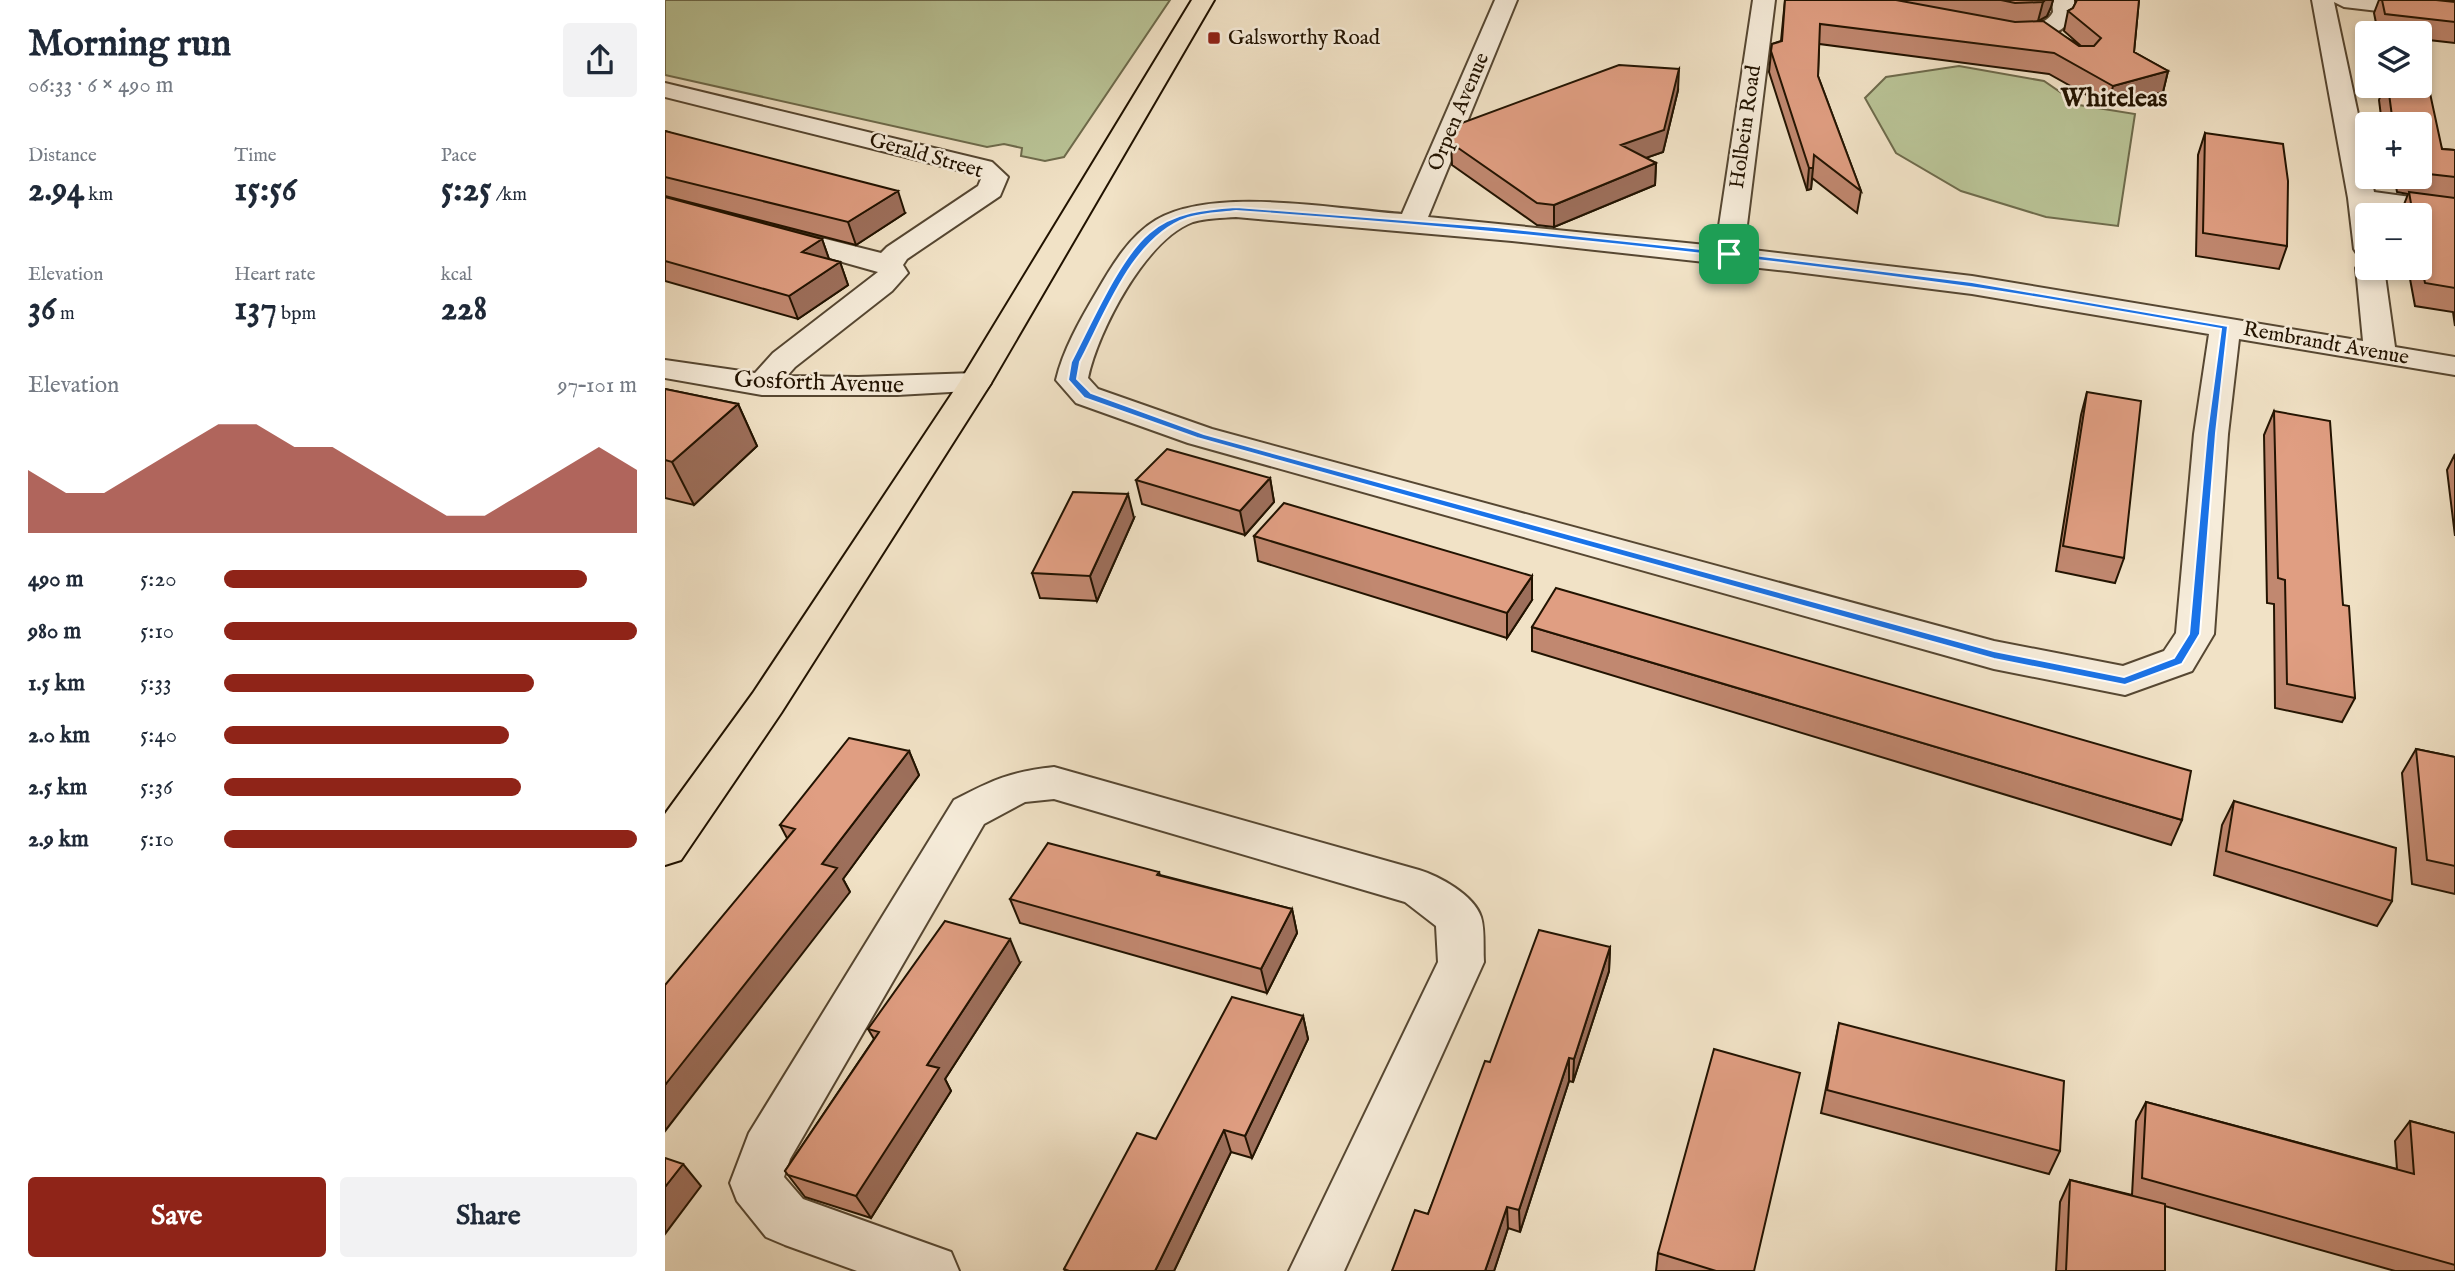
<!DOCTYPE html>
<meta charset="utf-8">
<style>
body{margin:0;font-family:"IM FELL English",serif;background:#f2f2f3;color:#1f2937;height:100vh;display:flex;flex-direction:column;font-size:26px;white-space:nowrap}
*{box-sizing:border-box;margin:0}
p{font-size:23px;color:#747a83}
.icon{flex:none;width:38px;height:38px;fill:none;stroke:currentColor;stroke-width:2;stroke-linecap:round;stroke-linejoin:round}
.map{position:relative;flex:1;overflow:hidden}
.panel{display:flex;flex-direction:column;background:#fff;width:665px}
.panel>*{flex:none}
.tools{position:absolute;left:1690px;top:21px;display:grid;gap:14px}
.tools a{display:grid;place-items:center;width:77px;height:77px;border-radius:7px;background:#fff;box-shadow:0 4px 10px #0003;font-size:35px}
.pin{position:absolute;display:grid;place-items:center;width:60px;height:60px;color:#fff;margin:-30px;border-radius:14px;box-shadow:0 4px 10px #0006}
.round{display:grid;place-items:center;flex:none;width:74px;height:74px;border-radius:7px;background:#f2f2f3}
.headline{display:flex;align-items:center;justify-content:space-between;height:119px;padding:0 28px}
h1{font-size:38px;font-weight:700;line-height:52px}
.figures{display:grid;grid-template-columns:repeat(3,1fr);gap:10px;height:119px;padding:7px 28px}
.figures div{display:grid;align-content:center}
.figures b{font-size:35px;font-weight:700}
.figures small{font-size:19px;font-weight:400}
.figures p{font-size:19px}
.chart{height:196px;padding:14px 28px}
.chart p{display:flex;justify-content:space-between}
.chart svg{width:100%;height:126px;margin-top:7px;fill:#8f2418;opacity:.7}
.button{display:flex;gap:14px;margin-top:auto;padding:14px 28px}
.button a{flex:1;height:80px;border-radius:7px;background:#8f2418;color:#fff;font-size:28px;font-weight:700;line-height:80px;text-align:center}
.button a+a{background:#f2f2f3;color:#1f2937}
ul{padding:0 28px;list-style:none;font-size:23px}
li{display:grid;grid-template-columns:112px 84px 1fr;align-items:center;height:52px}
li i{height:18px;border-radius:9px;background:#8f2418}
main{display:flex;flex:1;min-height:0}
.map>svg:first-child{display:block}
.green{fill:#b9c396;stroke:#6e6b4c;stroke-width:2}
.lines{fill:none;stroke-linecap:round;stroke-linejoin:round}
.minor-casing{stroke:#564732;stroke-width:4}
.major-casing{stroke:#221301;stroke-width:4}
.minor{fill:#f6ecda;fill-rule:evenodd}
.major{fill:#f1e2c6;fill-rule:evenodd}
.wall{fill:#c18870;stroke:#221301;stroke-width:2}
.shaded-wall{fill:#9d6f5b;stroke:#221301;stroke-width:2}
.building{fill:#e09e82;stroke:#221301;stroke-width:2}
.route{fill:#1a73e8;stroke:#fff;stroke-width:2;fill-rule:evenodd}
.poi-dot{fill:#8f2418;stroke:#f6ecda;stroke-width:2.5}
.labels{text-anchor:middle;dominant-baseline:central;stroke-width:5;stroke-linejoin:round;paint-order:stroke}
.far-poi-label{font-size:21px;fill:#221301;stroke:#f6ecda;text-anchor:start}
.far-street-label{font-size:21px;fill:#221301;stroke:#f6ecda}
.street-label{font-size:24px;fill:#221301;stroke:#f6ecda}
.far-district-label{font-size:26px;font-weight:bold;fill:#221301;stroke:#f6ecda}
</style>
<main>
<section class="panel">
<div class="headline"><div><h1>Morning run</h1><p>06:33 · 6 × 490 m</p></div><a class="round"><svg class="icon" aria-label="share" viewBox="0 0 24 24"><path d="M12 15V3M7 8l5-5 5 5M5 13v7h14v-7"/></svg></a></div>
<div class="figures">
<div><p>Distance</p><b>2.94<small> km</small></b></div>
<div><p>Time</p><b>15:56</b></div>
<div><p>Pace</p><b>5:25<small> /km</small></b></div>
</div>
<div class="figures">
<div><p>Elevation</p><b>36<small> m</small></b></div>
<div><p>Heart rate</p><b>137<small> bpm</small></b></div>
<div><p>kcal</p><b>228</b></div>
</div>
<div class="chart"><p><span>Elevation</span>97–101 m</p>
<svg viewBox="0 0 160 44" preserveAspectRatio="none"><path d="M0 44V22L10 30L20 30L30 22L40 14L50 6L60 6L70 14L80 14L90 22L100 30L110 38L120 38L130 30L140 22L150 14L160 22V44z"/></svg>
</div>
<ul>
<li><b>490 m</b>5:20<i style="width:88%"></i></li>
<li><b>980 m</b>5:10<i style="width:100%"></i></li>
<li><b>1.5 km</b>5:33<i style="width:75%"></i></li>
<li><b>2.0 km</b>5:40<i style="width:69%"></i></li>
<li><b>2.5 km</b>5:36<i style="width:72%"></i></li>
<li><b>2.9 km</b>5:10<i style="width:100%"></i></li>
</ul>
<div class="button"><a>Save</a><a>Share</a></div>
</section>
<div class="map">
<svg width="1790" height="1271" viewBox="0 0 1790 1271">
<rect width="100%" height="100%" fill="#f1e2c6"/>
<filter id="stains"><feTurbulence type="fractalNoise" baseFrequency=".00286" numOctaves="4"/><feColorMatrix values="0 0 0 0 .2 0 0 0 0 .09 0 0 0 0 .02 0 0 0 .5 -.17"/></filter>
<radialGradient id="worn" r=".72"><stop offset=".6" stop-color="#630" stop-opacity="0"/><stop offset="1" stop-color="#630" stop-opacity=".3"/></radialGradient>
<path class="green" d="M 0,0 L 505,0 L 399,157 L 380,161 L 356,156 L 357,148 L 339,144 L 322,147 L 0,75 Z
M 1294,66 L 1379,81 L 1414,105 L 1470,114 L 1453,226 L 1381,217 L 1296,191 L 1231,153 L 1200,98 L 1221,77 Z"/>
<g class="lines">
<defs>
<path id="minor" d="M 830,0 L 852,0 L 763,217 L 1051,246 L 1088,0 L 1110,0 L 1079,249 L 1307,276 L 1698,341 L 1691,268 L 1695,262 L 1703,260 L 1703,268 L 1719,268 L 1730,347 L 1790,357 L 1790,375 L 1574,339 L 1563,434 L 1549,634 L 1527,671 L 1460,695 L 1329,669 L 523,443 L 411,403 L 391,380 C 398,350 415,320 431,293 C 446,267 464,236 491,220 C 548,186 670,209 737,214 ZM 571,217 L 847,241 L 1123,271 L 1307,294 L 1544,334 L 1529,434 L 1511,633 L 1499,651 L 1458,666 L 1329,641 L 547,429 L 433,389 L 423,378 C 433,331 480,240 528,222 C 541,218 557,218 571,217 Z
M 1387,0 L 1409,0 C 1413,43 1355,42 1326,35 L 1323,30 L 1326,25 C 1345,20 1376,34 1388,12 Z
M 1647,0 L 1736,0 L 1790,6 L 1790,20 L 1679,7 L 1669,2 L 1703,161 L 1703,177 L 1706,177 L 1709,192 L 1790,203 L 1790,219 L 1712,208 L 1713,215 L 1703,215 L 1703,257 L 1693,255 L 1689,249 L 1683,198 Z
M 0,83 L 327,162 L 343,177 L 335,196 L 242,259 L 238,265 L 243,273 L 227,291 L 130,367 L 122,376 L 193,377 L 310,373 L 321,376 L 326,383 L 321,390 L 232,395 L 97,395 L 0,378 L 0,360 L 90,373 L 108,353 L 213,272 L 99,240 L 95,234 L 99,228 L 109,226 L 216,253 L 222,247 L 313,186 L 316,179 L 309,174 L 0,97 Z
M 389,767 L 754,870 C 774,876 809,895 816,917 C 820,930 818,948 819,962 L 679,1271 L 624,1271 L 773,962 L 771,926 L 740,902 L 389,799 L 360,802 L 319,824 L 125,1159 L 119,1177 L 138,1199 L 286,1252 L 294,1271 L 192,1271 L 120,1245 L 101,1237 L 72,1201 L 65,1183 L 84,1133 L 289,800 C 328,780 344,772 389,767 Z"/>
<path id="major" d="M 527,0 L 549,0 L 326,383 L 116,713 L 16,860 L 0,865 L 0,814 L 88,693 L 294,383 Z"/>
</defs>
<use href="#minor" class="minor-casing"/>
<use href="#major" class="major-casing"/>
<use href="#minor" class="minor"/>
<use href="#major" class="major"/>
</g>
<path class="wall" d="M 1120,0 L 1388,0 L 1386,7 L 1382,16 L 1373,21 L 1416,46 L 1399,31 L 1403,11 L 1408,8 L 1411,2 L 1410,0 L 1474,0 L 1469,52 L 1503,71 L 1498,92 L 1443,107 L 1384,74 L 1154,44 L 1153,76 L 1196,191 L 1192,213 L 1147,178 L 1146,189 L 1142,190 L 1104,72 L 1107,44 L 1116,41 Z
M 1714,0 L 1790,0 L 1790,43 L 1755,39 L 1755,33 L 1713,33 L 1709,13 Z
M 1719,86 L 1755,86 L 1777,149 L 1790,150 L 1790,326 L 1788,312 L 1750,306 L 1743,268 L 1755,268 L 1755,215 L 1735,215 L 1743,194 L 1732,192 L 1730,180 L 1724,179 L 1724,177 L 1755,177 L 1755,124 L 1717,124 L 1714,100 Z
M 1013,90 L 998,152 L 980,158 L 991,163 L 990,185 L 889,227 L 872,225 L 787,165 L 786,143 Z
M 0,131 L 240,213 L 191,245 L 0,196 Z
M 1540,133 L 1622,246 L 1614,269 L 1531,256 L 1533,155 Z
M 0,197 L 157,239 L 164,259 L 175,262 L 183,285 L 133,319 L 0,281 Z
M 0,389 L 73,404 L 92,446 L 29,505 L 0,498 Z
M 1422,392 L 1459,558 L 1450,583 L 1391,571 L 1416,415 Z
M 1609,411 L 1678,605 L 1690,698 L 1677,722 L 1610,708 L 1609,604 L 1602,603 L 1599,435 Z
M 1790,454 L 1790,536 L 1782,470 Z
M 605,478 L 609,502 L 580,535 L 477,504 L 471,480 Z
M 469,518 L 432,601 L 375,598 L 367,573 Z
M 589,536 L 867,600 L 842,638 L 593,561 Z
M 867,627 L 1517,820 L 1506,845 L 867,651 Z
M 1751,749 L 1790,757 L 1790,894 L 1747,884 L 1737,773 Z
M 244,751 L 254,775 L 178,879 L 185,892 L 122,838 L 115,825 Z
M 1569,801 L 1727,901 L 1712,926 L 1549,875 L 1557,825 Z
M 494,872 L 495,875 L 627,909 L 632,933 L 602,993 L 355,923 L 345,899 Z
M 945,947 L 944,971 L 908,1082 L 904,1081 L 855,1232 L 843,1228 L 829,1271 L 727,1271 L 763,1214 L 825,1062 Z
M 355,963 L 280,1079 L 286,1091 L 206,1218 L 140,1197 L 120,1171 L 209,1039 L 203,1029 Z
M 638,1016 L 643,1039 L 587,1158 L 566,1152 L 509,1271 L 400,1271 L 399,1269 L 491,1139 Z
M 1174,1023 L 1395,1151 L 1384,1174 L 1156,1113 Z
M 1481,1102 L 1732,1169 L 1730,1141 L 1745,1121 L 1790,1133 L 1790,1271 L 1730,1271 L 1500,1206 L 1500,1271 L 1391,1271 L 1395,1202 L 1405,1180 L 1467,1195 L 1471,1121 Z
M 993,1253 L 1090,1271 L 991,1271 Z"/>
<path class="shaded-wall" d="M 1380,0 L 1388,0 L 1386,7 L 1382,16 L 1373,21 L 1378,2 Z
M 1014,69 L 1013,90 L 998,152 L 955,167 L 956,145 Z
M 1503,71 L 1498,92 L 1443,107 L 1448,86 Z
M 991,163 L 990,185 L 889,227 L 889,205 Z
M 1144,168 L 1148,168 L 1146,189 L 1142,190 Z
M 233,191 L 240,213 L 191,245 L 183,222 Z
M 157,239 L 165,262 L 137,252 Z
M 175,262 L 183,285 L 133,319 L 124,296 Z
M 73,404 L 92,446 L 29,505 L 7,462 Z
M 605,478 L 609,502 L 580,535 L 575,511 Z
M 463,494 L 469,518 L 432,601 L 425,576 Z
M 867,576 L 867,600 L 842,638 L 842,613 Z
M 244,751 L 254,775 L 178,879 L 185,892 L 0,1131 L 0,1085 L 157,864 Z
M 627,909 L 632,933 L 602,993 L 596,969 Z
M 345,939 L 355,963 L 280,1079 L 286,1091 L 206,1218 L 191,1196 L 262,1065 Z
M 945,947 L 944,971 L 908,1082 L 909,1059 Z
M 638,1016 L 643,1039 L 587,1158 L 580,1136 Z
M 904,1058 L 904,1081 L 855,1232 L 854,1210 Z
M 559,1130 L 566,1152 L 509,1271 L 490,1271 Z
M 18,1164 L 36,1186 L 0,1234 L 0,1187 Z
M 842,1207 L 843,1228 L 829,1271 L 820,1271 Z"/>
<path class="building" d="M 1120,0 L 1231,0 L 1350,22 L 1378,21 L 1414,46 L 1429,46 L 1436,38 L 1403,11 L 1408,8 L 1412,0 L 1474,0 L 1469,52 L 1503,71 L 1448,86 L 1389,53 L 1155,24 L 1153,76 L 1196,191 L 1149,155 L 1148,168 L 1144,168 L 1106,51 L 1107,44 L 1117,41 Z
M 1336,0 L 1380,0 L 1378,2 L 1350,3 Z
M 1717,0 L 1771,0 L 1790,2 L 1790,22 L 1720,14 Z
M 954,65 L 1014,69 L 999,130 L 956,145 L 991,163 L 889,205 L 872,203 L 786,143 L 794,124 Z
M 1755,83 L 1763,84 L 1777,149 L 1790,150 L 1790,177 L 1755,173 L 1755,124 L 1728,124 L 1723,86 L 1755,86 Z
M 0,131 L 233,191 L 183,222 L 0,177 Z
M 1540,133 L 1618,144 L 1623,181 L 1622,246 L 1538,233 Z
M 1744,192 L 1790,198 L 1790,288 L 1760,283 L 1755,258 L 1755,215 L 1748,215 Z
M 0,197 L 157,239 L 137,252 L 175,262 L 124,296 L 0,261 Z
M 0,389 L 73,404 L 7,462 L 0,460 Z
M 1422,392 L 1476,401 L 1459,558 L 1398,546 Z
M 1609,411 L 1665,421 L 1678,605 L 1684,606 L 1690,698 L 1622,684 L 1620,580 L 1613,578 Z
M 502,449 L 605,478 L 575,511 L 471,480 Z
M 408,492 L 463,494 L 425,576 L 367,573 Z
M 619,503 L 867,576 L 842,613 L 589,536 Z
M 891,588 L 1526,771 L 1517,820 L 867,627 Z
M 184,738 L 244,751 L 157,864 L 172,868 L 0,1085 L 0,985 L 130,829 L 115,825 Z
M 1751,749 L 1790,757 L 1790,866 L 1762,860 Z
M 1569,801 L 1731,848 L 1727,901 L 1561,851 Z
M 383,843 L 494,872 L 492,875 L 627,909 L 596,969 L 345,899 Z
M 280,921 L 345,939 L 262,1065 L 274,1068 L 191,1196 L 123,1175 L 120,1171 L 214,1032 L 203,1029 Z
M 874,930 L 945,947 L 909,1059 L 904,1058 L 854,1210 L 842,1207 L 820,1271 L 727,1271 L 750,1210 L 763,1214 L 820,1061 L 825,1062 Z
M 567,997 L 638,1016 L 580,1136 L 559,1130 L 490,1271 L 404,1271 L 399,1269 L 472,1133 L 491,1139 Z
M 1174,1023 L 1399,1081 L 1395,1151 L 1162,1090 Z
M 1049,1049 L 1135,1073 L 1089,1271 L 1051,1271 L 993,1253 Z
M 1481,1102 L 1749,1174 L 1745,1121 L 1790,1133 L 1790,1265 L 1477,1178 Z
M 0,1158 L 18,1164 L 0,1187 Z
M 1405,1180 L 1500,1204 L 1500,1271 L 1401,1271 Z"/>
<path class="route" d="M 571,207 L 831,227 L 1064,252 L 1307,282 L 1563,326 L 1551,433 L 1535,634 L 1517,664 L 1460,685 L 1329,659 L 532,438 L 419,398 L 403,380 L 406,362 C 425,326 454,258 484,233 C 508,212 541,209 571,207 ZM 571,211 C 816,228 1061,254 1304,287 C 1388,299 1472,315 1556,329 L 1542,433 L 1524,634 L 1509,658 L 1459,677 L 1329,651 L 539,434 L 426,393 L 412,379 L 415,362 C 440,315 468,236 523,218 C 538,213 555,213 571,211 Z"/>
<rect class="poi-dot" x="542" y="31" width="14" height="14" rx="3.5"/>
<g class="labels">
<g class="far-poi-label">
<text x="563" y="38">Galsworthy Road</text>
</g>
<g class="far-street-label">
<text transform="translate(794 112) rotate(-67)">Orpen Avenue</text>
<text transform="translate(1081 127) rotate(-82)">Holbein Road</text>
<text transform="translate(261 156) rotate(16)">Gerald Street</text>
<text transform="translate(1661 344) rotate(10)">Rembrandt Avenue</text>
</g>
<g class="street-label">
<text transform="translate(154 383) rotate(2)">Gosforth Avenue</text>
</g>
<g class="far-district-label">
<text x="1449" y="98">Whiteleas</text>
</g>
</g>
<rect width="100%" height="100%" filter="url(#stains)"/>
<rect width="100%" height="100%" fill="url(#worn)"/>
</svg>
<div class="tools">
<a><svg class="icon" aria-label="layers" viewBox="0 0 24 24"><path d="M12 4l9 5-9 5-9-5zM3 14l9 5 9-5"/></svg></a>
<a>+</a>
<a>−</a>
</div>
<div class="pin" style="left:1064px;top:254px;background:#1e9e55"><svg class="icon" aria-label="arrive" viewBox="0 0 24 24"><path d="M6 21V4h12l-3 4 3 4H6"/></svg></div>
</div>
</main>
